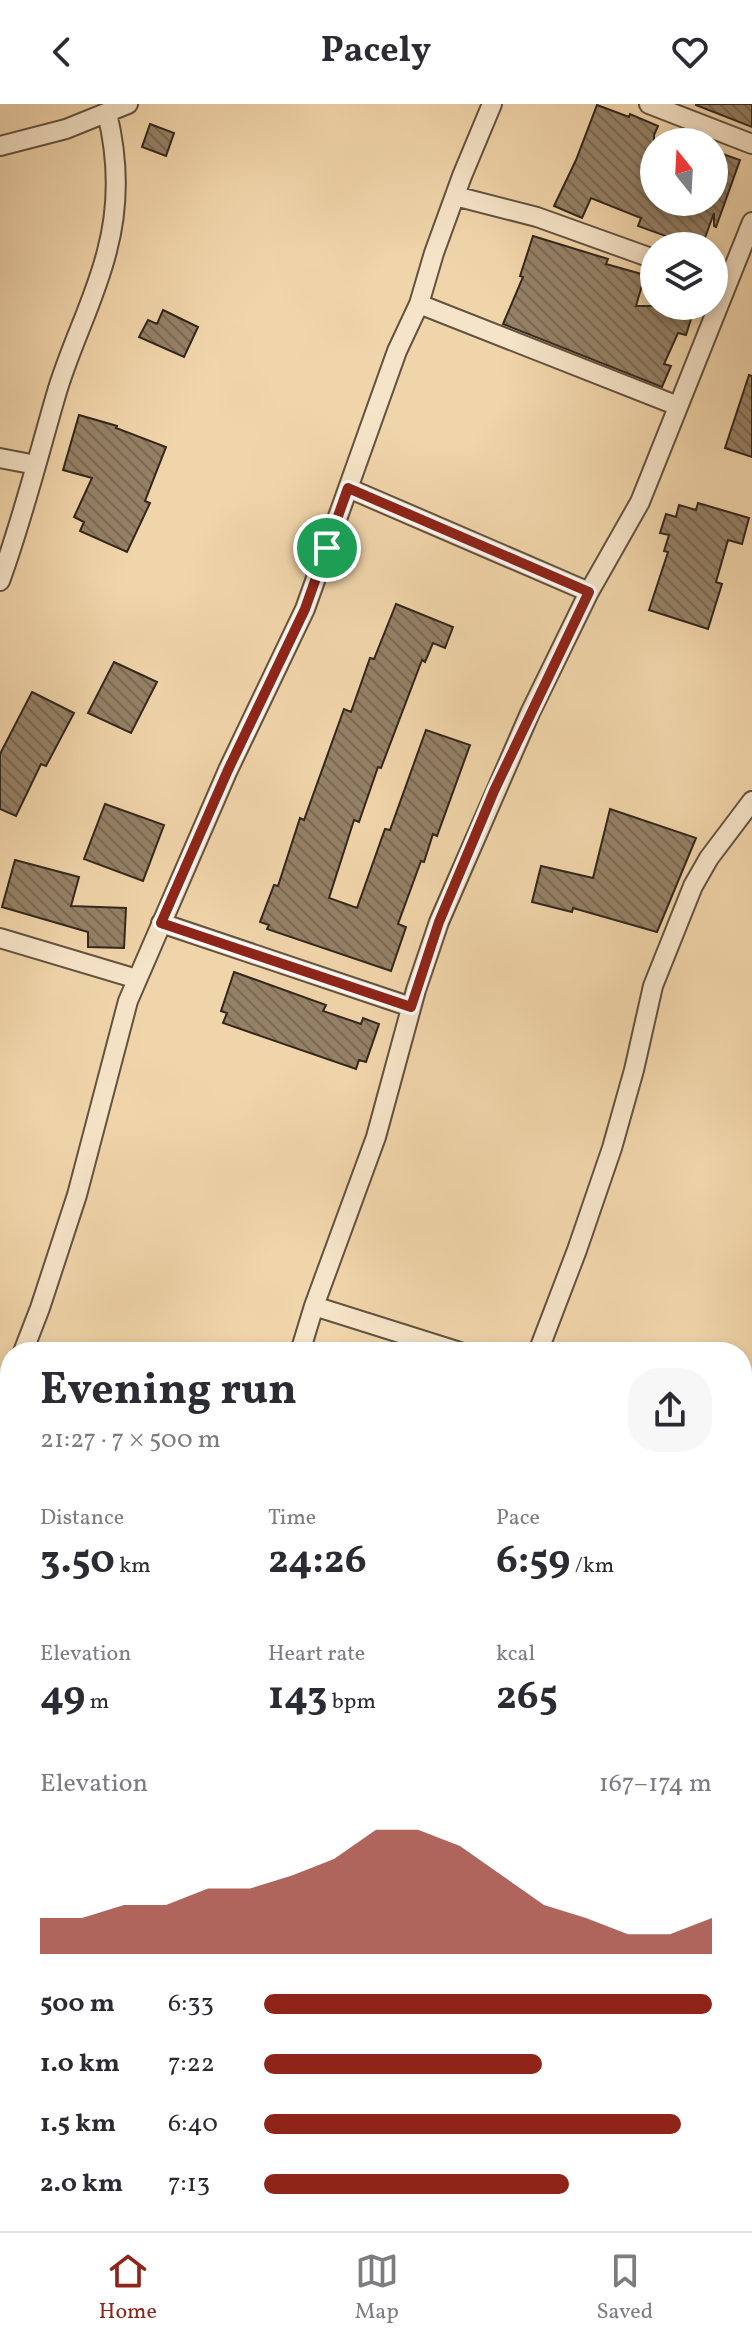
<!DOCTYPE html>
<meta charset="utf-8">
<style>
body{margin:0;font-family:Vollkorn,serif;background:#f7f7f7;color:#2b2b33;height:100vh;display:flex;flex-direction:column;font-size:30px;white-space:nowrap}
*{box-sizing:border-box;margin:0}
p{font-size:26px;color:#7c7c81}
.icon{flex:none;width:44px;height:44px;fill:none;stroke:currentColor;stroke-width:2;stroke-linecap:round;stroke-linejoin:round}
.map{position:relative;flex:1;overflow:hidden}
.panel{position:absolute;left:0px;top:1238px;width:752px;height:890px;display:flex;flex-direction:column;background:#fff;border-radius:32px 32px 0 0;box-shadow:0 4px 12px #0003}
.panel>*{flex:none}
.needle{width:52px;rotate:342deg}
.tools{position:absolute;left:640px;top:24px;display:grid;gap:16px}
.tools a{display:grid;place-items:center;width:88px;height:88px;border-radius:50%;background:#fff;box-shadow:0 4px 12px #0003;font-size:40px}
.pin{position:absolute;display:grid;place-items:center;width:68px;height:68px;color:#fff;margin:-34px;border:4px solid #fff;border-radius:50%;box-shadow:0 2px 8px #0007}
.round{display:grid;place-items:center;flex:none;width:84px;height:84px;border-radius:32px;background:#f7f7f7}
.overview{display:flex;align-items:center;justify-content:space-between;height:136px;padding:0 40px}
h1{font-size:44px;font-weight:700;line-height:60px}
.stats{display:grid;grid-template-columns:repeat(3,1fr);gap:12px;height:136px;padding:8px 40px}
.stats div{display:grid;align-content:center}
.stats b{font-size:40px;font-weight:700}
.stats small{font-size:22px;font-weight:400}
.stats p{font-size:22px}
.chart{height:224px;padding:16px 40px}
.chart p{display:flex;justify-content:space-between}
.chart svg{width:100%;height:144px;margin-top:8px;fill:#8f2418;opacity:.7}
ul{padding:0 40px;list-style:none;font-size:26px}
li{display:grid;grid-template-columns:128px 96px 1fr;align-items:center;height:60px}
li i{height:20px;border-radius:10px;background:#8f2418}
header{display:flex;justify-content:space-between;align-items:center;height:104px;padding:0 40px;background:#fff;font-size:36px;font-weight:700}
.tab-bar{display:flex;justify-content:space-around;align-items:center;height:112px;border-top:2px solid #e1e1e2;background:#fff;font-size:22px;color:#7c7c81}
.tab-bar a{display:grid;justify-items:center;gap:4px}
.tab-bar .current{color:#8f2418}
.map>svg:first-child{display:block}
.building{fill:url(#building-back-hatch);stroke:#32261d;stroke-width:2}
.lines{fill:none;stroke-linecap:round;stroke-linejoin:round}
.minor-casing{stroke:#625240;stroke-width:22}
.path{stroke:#32261d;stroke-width:3;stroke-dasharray:2 4;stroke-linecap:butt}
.minor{stroke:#f6e4c8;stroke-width:18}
.route-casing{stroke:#fff;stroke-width:16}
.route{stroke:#8f2418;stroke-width:10}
</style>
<header><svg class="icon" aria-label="back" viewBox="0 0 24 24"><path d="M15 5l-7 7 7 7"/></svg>Pacely<svg class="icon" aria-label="heart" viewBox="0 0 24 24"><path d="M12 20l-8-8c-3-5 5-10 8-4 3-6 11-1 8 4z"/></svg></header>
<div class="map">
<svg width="752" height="2127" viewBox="0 0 752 2127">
<defs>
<pattern id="building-back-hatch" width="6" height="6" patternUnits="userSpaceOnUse" patternTransform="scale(2)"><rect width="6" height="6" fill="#958166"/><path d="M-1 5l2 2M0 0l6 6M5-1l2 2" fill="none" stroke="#7a6953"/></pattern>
</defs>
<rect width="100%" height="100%" fill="#f1d5aa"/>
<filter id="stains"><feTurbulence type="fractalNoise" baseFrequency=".0025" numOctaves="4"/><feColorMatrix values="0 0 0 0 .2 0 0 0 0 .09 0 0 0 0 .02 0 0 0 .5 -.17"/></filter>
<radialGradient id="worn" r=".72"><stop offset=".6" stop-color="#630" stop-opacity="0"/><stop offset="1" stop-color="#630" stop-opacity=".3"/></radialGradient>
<path class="building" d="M 752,0 L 752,23 L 696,1 L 696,0 Z
M 597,1 L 629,13 L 630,10 L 658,22 L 654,31 L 654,98 L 714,98 L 714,47 L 740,56 L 716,123 L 714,122 L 714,109 L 702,142 L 675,142 L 677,136 L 638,122 L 641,114 L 591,94 L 582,114 L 554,102 L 576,56 Z
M 150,20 L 174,29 L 166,52 L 142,43 Z
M 533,132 L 608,155 L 606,160 L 645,171 L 636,202 L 695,202 L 686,231 L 678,229 L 664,260 L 671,262 L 662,283 L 503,220 L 523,173 L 520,172 Z
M 163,206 L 198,223 L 184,253 L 139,233 L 148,216 L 157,220 Z
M 749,271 L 752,272 L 752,353 L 725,344 Z
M 79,311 L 117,322 L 116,324 L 166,343 L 145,397 L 150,399 L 127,448 L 80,427 L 84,418 L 74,413 L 92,374 L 63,366 Z
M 698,399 L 749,414 L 742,440 L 728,436 L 716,478 L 722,480 L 708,525 L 649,506 L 668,448 L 664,447 L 669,431 L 660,429 L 666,410 L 676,413 L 679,401 L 696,406 Z
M 396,500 L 453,523 L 445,544 L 433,539 L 425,558 L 422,556 L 381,664 L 378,663 L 359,718 L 354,716 L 329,794 L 357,804 L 385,725 L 390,726 L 426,626 L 470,641 L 437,732 L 433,730 L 424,758 L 421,757 L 398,820 L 406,823 L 391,867 L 267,825 L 269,821 L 260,818 L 274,781 L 278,782 L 300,714 L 304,716 L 344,605 L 351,608 L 370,554 L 374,555 Z
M 114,558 L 157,578 L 131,629 L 88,609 Z
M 32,588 L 74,609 L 46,662 L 41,660 L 16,712 L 0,705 L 0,650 Z
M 105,700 L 164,721 L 143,777 L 84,755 Z
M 610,705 L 696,734 L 657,828 L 573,804 L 572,808 L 532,798 L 541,762 L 593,774 Z
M 15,756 L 79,773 L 71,802 L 126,804 L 124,844 L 88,843 L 88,828 L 2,803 Z
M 234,868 L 326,901 L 323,907 L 361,920 L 363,914 L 379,920 L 366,958 L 359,956 L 356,965 L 223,919 L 227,909 L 221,907 Z"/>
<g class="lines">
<defs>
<path id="minor" d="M 649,0 L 752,40
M 0,42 L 66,25 L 128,0
M 455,92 L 537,113 L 654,155
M 419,200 L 678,302
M 0,354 L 36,361
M 348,384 L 589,488
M 0,477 C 22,417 38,353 56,291 C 70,242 95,196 107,147 C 119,102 118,54 107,9
M 161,819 L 411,903
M 0,834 L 137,875
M 314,1202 L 460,1248
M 23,1248 L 40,1204 L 77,1091 L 128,897 L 228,666 L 305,505 L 397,247 L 419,200 L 434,149 L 462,72 L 492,0
M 300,1248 L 314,1202 L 376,1033 L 416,886 L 439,818 L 530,609 L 589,488 L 640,398 L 752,118
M 538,1248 L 577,1146 L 612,1044 L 634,966 L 653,882 L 693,782 L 709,754 L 752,697
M 0,1304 L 10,1279
M 742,1331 L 752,1311
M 0,1509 L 10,1513
M 0,1659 L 10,1663
M 742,1785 L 752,1788
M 0,1806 L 10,1810
M 742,1873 L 752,1846
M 0,1956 L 10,1959
M 0,2015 L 10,1996
M 303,2118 L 324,2127
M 415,2127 L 419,2118
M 647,2127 L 651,2118"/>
</defs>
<use href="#minor" class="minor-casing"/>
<path class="path" d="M 0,1380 L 10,1383"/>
<use href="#minor" class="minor"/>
</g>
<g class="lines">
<defs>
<path id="route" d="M 348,384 L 589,488 L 494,687 L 439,818 L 411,903 L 161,819 L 228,666 L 305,505 Z"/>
</defs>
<use href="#route" class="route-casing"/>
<use href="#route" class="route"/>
</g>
<rect width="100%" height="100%" filter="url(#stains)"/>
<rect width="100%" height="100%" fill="url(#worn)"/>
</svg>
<div class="tools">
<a><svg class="needle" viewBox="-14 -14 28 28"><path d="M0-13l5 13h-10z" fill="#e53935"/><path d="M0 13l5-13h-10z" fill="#7c7c81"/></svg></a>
<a><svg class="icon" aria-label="layers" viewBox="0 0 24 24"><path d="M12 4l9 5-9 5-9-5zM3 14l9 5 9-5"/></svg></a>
</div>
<div class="pin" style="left:327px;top:444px;background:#1e9e55"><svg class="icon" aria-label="arrive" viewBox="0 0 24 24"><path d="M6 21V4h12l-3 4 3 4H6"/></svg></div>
<section class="panel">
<div class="overview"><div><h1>Evening run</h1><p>21:27 · 7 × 500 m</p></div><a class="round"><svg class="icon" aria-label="share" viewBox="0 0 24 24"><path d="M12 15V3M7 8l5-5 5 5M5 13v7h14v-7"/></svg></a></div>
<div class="stats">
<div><p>Distance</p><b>3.50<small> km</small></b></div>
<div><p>Time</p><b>24:26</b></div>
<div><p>Pace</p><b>6:59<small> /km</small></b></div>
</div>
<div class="stats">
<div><p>Elevation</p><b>49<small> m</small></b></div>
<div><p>Heart rate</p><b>143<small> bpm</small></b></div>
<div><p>kcal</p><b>265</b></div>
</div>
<div class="chart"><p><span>Elevation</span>167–174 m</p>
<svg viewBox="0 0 160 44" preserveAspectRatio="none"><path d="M0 44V33L10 33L20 29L30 29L40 24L50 24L60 20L70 15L80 6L90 6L100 11L110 20L120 29L130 33L140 38L150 38L160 33V44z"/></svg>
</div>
<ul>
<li><b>500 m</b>6:33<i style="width:100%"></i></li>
<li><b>1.0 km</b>7:22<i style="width:62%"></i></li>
<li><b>1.5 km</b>6:40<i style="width:93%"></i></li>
<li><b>2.0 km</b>7:13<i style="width:68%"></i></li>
</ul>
</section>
</div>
<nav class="tab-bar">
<a class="current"><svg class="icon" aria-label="home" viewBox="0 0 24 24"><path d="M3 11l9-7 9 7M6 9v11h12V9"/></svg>Home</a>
<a><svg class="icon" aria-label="map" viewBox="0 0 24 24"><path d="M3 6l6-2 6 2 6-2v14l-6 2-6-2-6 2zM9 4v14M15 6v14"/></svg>Map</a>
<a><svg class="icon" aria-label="saved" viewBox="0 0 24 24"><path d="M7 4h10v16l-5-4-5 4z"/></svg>Saved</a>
</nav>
